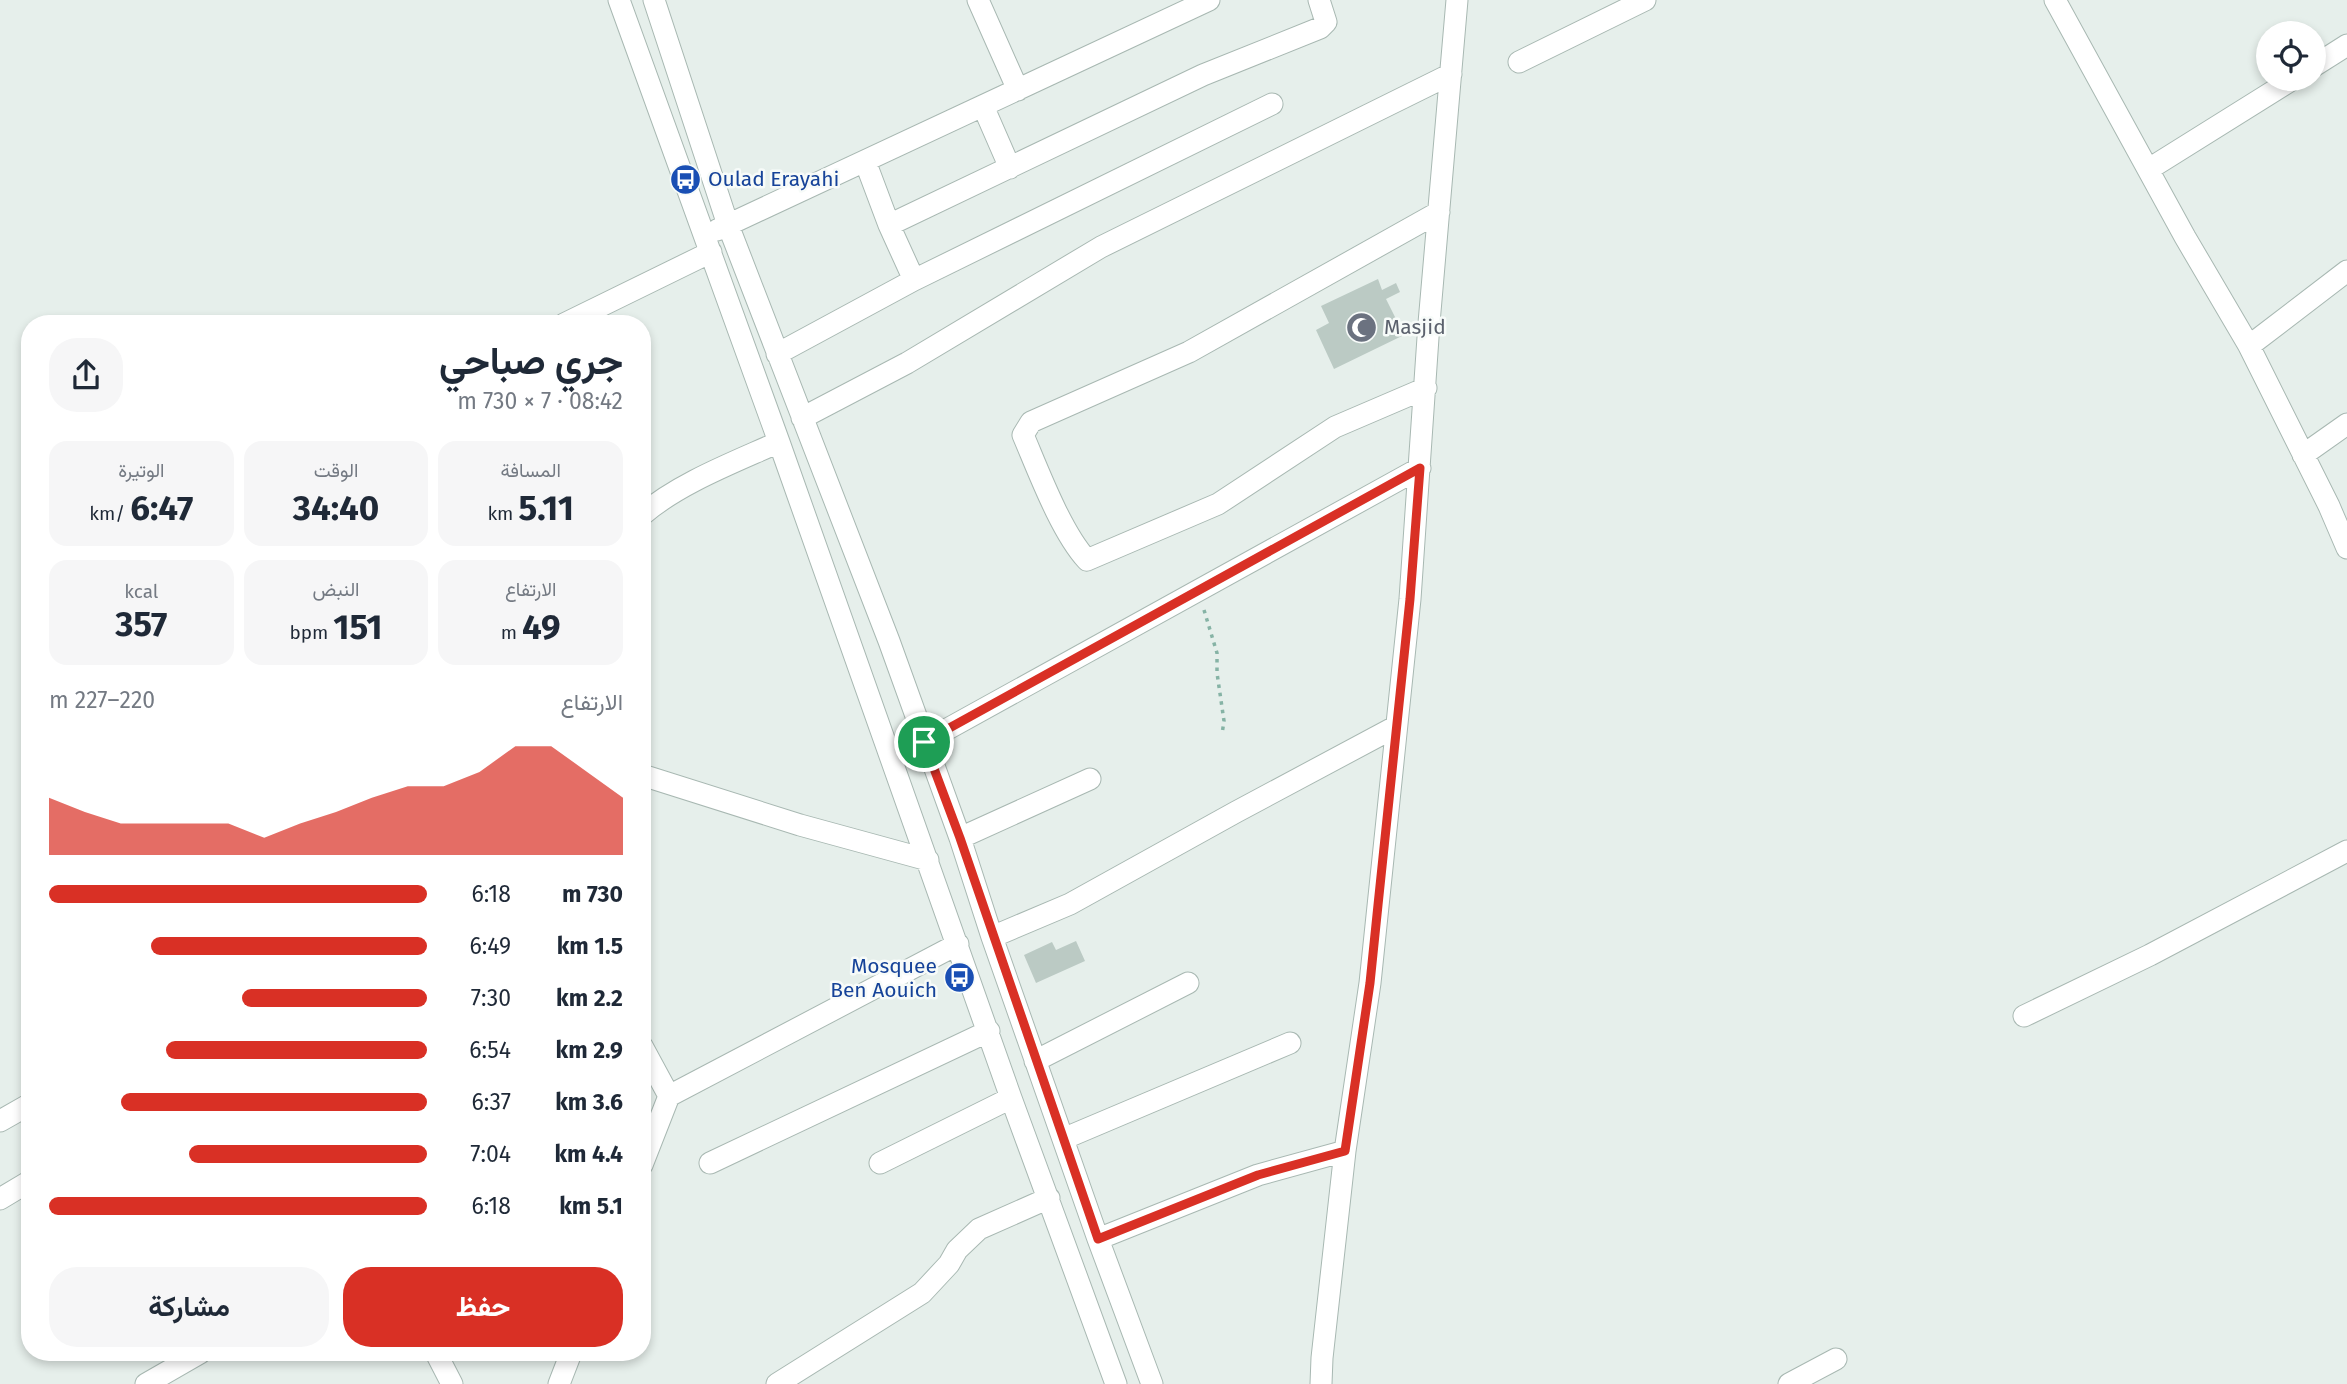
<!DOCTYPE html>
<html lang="ar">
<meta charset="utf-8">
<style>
body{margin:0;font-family:"Fira Sans",Vazirmatn,sans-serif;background:#f6f6f7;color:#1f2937;direction:rtl;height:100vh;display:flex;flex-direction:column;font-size:26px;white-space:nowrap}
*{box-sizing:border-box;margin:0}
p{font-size:23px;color:#747a83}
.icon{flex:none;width:38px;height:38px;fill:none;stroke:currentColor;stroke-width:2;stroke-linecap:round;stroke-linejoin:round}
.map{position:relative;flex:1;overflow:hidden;direction:ltr}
.sheet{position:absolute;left:21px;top:315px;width:630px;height:1046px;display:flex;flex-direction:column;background:#fff;border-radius:28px;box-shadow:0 4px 10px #0003;direction:rtl}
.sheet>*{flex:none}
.controls{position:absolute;left:2256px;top:21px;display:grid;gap:14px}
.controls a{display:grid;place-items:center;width:70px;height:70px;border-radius:50%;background:#fff;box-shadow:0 4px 10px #0003;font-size:35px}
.pin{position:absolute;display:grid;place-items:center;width:60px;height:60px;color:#fff;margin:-30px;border:4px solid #fff;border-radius:50%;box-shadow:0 2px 7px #0007}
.round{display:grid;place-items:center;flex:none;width:74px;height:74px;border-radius:28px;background:#f6f6f7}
.overview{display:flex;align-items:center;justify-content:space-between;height:119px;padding:0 28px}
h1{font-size:38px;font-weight:700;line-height:52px}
.figures{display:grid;grid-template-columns:repeat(3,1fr);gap:10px;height:119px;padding:7px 28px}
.figures div{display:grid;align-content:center;border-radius:18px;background:#f6f6f7;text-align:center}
.figures b{font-size:35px;font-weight:700}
.figures small{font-size:19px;font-weight:400}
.figures p{font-size:19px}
.chart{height:196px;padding:14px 28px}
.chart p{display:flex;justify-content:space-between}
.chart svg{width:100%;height:126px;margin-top:7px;fill:#d93025;opacity:.7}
.primary-button{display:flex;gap:14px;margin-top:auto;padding:14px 28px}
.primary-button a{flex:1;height:80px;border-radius:28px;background:#d93025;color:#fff;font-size:28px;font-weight:700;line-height:80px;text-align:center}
.primary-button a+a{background:#f6f6f7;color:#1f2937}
ul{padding:0 28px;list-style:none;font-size:23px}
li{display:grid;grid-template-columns:112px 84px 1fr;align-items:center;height:52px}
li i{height:18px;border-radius:9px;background:#d93025}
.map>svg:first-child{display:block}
.building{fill:#bbcac4}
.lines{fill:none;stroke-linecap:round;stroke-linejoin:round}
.minor-casing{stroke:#a8b8b2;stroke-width:23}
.path{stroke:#86b3a5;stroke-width:3.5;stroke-dasharray:3.5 5;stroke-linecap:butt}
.minor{stroke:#fff;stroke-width:21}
.route-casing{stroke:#fff;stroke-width:14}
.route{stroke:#d93025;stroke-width:9}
.labels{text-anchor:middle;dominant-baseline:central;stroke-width:5;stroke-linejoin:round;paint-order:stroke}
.transit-label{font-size:21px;fill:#164399;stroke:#f7fbf9;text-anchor:start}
.worship-label{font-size:21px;fill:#5b616d;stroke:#f7fbf9;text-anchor:start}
</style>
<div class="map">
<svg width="2347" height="1384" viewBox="0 0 2347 1384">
<rect width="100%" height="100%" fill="#e6efeb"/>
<path class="building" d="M 1378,279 L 1382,290 L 1396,283 L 1400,292 L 1386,299 L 1404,335 L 1334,369 L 1316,330 L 1329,323 L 1321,306 Z
M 1076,941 L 1085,961 L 1036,983 L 1024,955 L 1052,942 L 1056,950 Z"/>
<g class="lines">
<defs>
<path id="minor" d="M 619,0 L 779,442 L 1011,1098 L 1116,1384
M 654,0 L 728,225 L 889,641 L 960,838 L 992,937 L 1098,1239 L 1152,1384
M 978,0 L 1018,90
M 2055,0 L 2185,237 L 2249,346 L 2329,506 L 2347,548
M 1519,62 L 1645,0
M 2314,66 L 2347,45
M 983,106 L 1010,168
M 2149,169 L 2293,79
M 889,225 L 1203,75 L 1320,28 L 1326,22 L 1319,0
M 717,230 L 1209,0
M 914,280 L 1272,104
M 564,324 L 711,252
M 2249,346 L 2347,271
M 777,354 L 914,280 L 889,225 L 865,161
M 1426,388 L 1335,427 L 1218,504 L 1087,560 C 1061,532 1038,470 1023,435 L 1031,422 L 1189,352 L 1439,212
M 802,418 L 907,363 L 1101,247 L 1451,74
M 2303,455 L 2347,424
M 642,515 C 679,483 735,462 779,442
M 924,742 L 1420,468
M 642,775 L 800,825 L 928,860
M 960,838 L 1090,779
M 992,937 L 1070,904 L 1236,812 L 1395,727
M 2024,1016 L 2150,955 L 2347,851
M 642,1046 L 669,1096
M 1035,1061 L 1188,983
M 0,1121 L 30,1104
M 1063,1139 L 1290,1043
M 710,1163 L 989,1031
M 880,1163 L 1011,1098
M 642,1165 L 669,1096 L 958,944
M 0,1199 L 30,1181
M 1098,1239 L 1258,1175 L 1345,1151
M 436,1353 L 452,1384
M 146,1384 L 200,1353
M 559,1384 L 571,1353
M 777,1384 L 922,1293 L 949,1264 L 957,1250 L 979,1229 L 1049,1198
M 1321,1384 L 1322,1358 L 1345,1151 L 1370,983 L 1410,599 L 1429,323 L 1457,0
M 1789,1384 L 1836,1359"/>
</defs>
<use href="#minor" class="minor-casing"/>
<path class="path" d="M 1204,610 L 1217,653 L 1217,673 L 1224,721 L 1222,734"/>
<use href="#minor" class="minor"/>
</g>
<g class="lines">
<defs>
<path id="route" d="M 1420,468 L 1410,599 L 1378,905 L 1370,983 L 1345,1151 L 1258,1175 L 1098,1239 L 960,838 L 924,742 Z"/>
</defs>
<use href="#route" class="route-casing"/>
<use href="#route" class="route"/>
</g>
<defs>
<symbol id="bus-disc" viewBox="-11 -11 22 22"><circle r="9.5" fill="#1a4fb4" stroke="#f7fbf9"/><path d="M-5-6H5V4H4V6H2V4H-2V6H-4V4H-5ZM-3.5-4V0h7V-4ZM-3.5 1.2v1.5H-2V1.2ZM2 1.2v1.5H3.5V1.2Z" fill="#fff"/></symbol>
<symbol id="mosque-disc" viewBox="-11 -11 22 22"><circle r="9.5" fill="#6b7280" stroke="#f7fbf9"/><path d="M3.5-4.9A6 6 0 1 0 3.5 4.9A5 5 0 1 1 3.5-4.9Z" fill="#fff"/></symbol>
</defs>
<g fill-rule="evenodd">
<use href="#bus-disc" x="668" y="162" width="35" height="35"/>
<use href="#mosque-disc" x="1344" y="310" width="35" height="35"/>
<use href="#bus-disc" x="942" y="960" width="35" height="35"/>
</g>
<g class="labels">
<g class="transit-label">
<text x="708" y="179">Oulad Erayahi</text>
<text x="937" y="966" text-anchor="end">Mosquee<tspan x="937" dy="24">Ben Aouich</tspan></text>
</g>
<g class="worship-label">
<text x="1384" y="327">Masjid</text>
</g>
</g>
</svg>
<div class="controls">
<a><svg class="icon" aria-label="locate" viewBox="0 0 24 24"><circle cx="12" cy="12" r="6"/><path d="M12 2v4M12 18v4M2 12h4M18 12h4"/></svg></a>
</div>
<div class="pin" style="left:924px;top:742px;background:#1e9e55"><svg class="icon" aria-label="arrive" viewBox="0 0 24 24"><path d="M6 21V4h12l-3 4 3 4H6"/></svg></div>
<section class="sheet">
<div class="overview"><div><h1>جري صباحي</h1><p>08:42 · 7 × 730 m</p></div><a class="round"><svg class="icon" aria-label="share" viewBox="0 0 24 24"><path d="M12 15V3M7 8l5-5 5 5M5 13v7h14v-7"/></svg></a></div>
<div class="figures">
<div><p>المسافة</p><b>5.11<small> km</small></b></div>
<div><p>الوقت</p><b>34:40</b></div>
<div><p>الوتيرة</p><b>6:47<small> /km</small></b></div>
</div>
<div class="figures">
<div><p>الارتفاع</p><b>49<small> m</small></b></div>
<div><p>النبض</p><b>151<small> bpm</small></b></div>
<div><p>kcal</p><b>357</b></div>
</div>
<div class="chart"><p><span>الارتفاع</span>220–227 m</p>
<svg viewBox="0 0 160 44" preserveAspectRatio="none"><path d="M0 44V24L10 29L20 33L30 33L40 33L50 33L60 38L70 33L80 29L90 24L100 20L110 20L120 15L130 6L140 6L150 15L160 24V44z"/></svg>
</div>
<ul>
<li><b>730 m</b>6:18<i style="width:100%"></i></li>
<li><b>1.5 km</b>6:49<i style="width:73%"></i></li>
<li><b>2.2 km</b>7:30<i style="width:49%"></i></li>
<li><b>2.9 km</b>6:54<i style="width:69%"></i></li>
<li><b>3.6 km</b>6:37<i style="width:81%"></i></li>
<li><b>4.4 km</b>7:04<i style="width:63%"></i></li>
<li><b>5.1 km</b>6:18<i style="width:100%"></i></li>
</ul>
<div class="primary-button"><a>حفظ</a><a>مشاركة</a></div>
</section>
</div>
